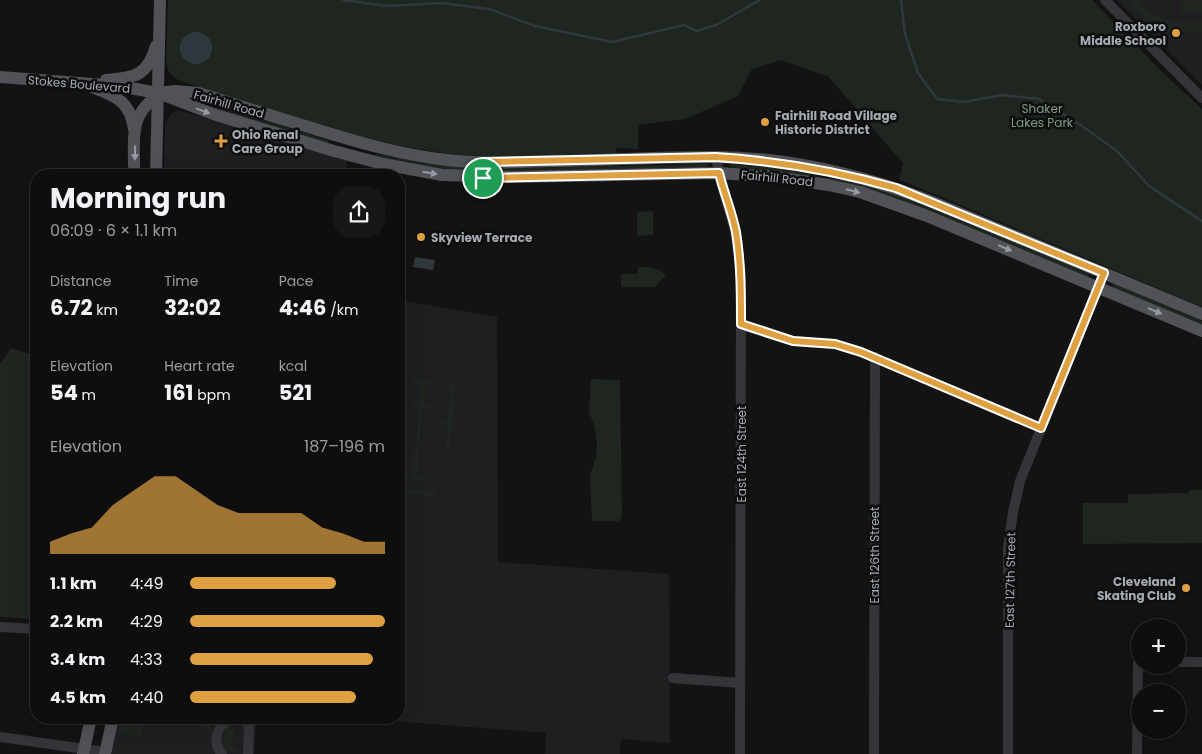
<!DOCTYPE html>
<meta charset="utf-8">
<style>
body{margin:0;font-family:Poppins,sans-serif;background:#171718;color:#f1f3f6;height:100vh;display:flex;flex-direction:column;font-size:19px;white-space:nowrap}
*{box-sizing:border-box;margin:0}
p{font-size:16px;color:#9b9c9e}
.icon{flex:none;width:28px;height:28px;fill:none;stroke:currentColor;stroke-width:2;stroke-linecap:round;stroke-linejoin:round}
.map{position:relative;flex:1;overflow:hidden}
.drawer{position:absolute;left:30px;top:169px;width:375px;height:555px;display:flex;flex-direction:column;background:#0e0e0f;border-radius:20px;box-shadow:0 5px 20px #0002,0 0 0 1px #2e2e2f}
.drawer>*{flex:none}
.tools{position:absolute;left:1131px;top:619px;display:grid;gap:10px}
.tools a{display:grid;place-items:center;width:55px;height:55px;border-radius:50%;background:#0e0e0f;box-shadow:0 5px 20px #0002,0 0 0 1px #2e2e2f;font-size:25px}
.pin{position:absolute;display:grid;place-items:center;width:42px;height:42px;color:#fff;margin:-21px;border:2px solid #fff;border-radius:50%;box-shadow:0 1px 5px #0007}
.round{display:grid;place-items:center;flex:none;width:52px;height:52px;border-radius:20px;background:#171718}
.overview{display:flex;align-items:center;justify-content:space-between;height:85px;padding:0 20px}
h1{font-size:28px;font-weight:700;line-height:38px}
.stats{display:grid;grid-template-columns:repeat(3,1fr);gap:8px;height:85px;padding:5px 20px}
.stats div{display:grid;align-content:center}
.stats b{font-size:21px;font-weight:700}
.stats small{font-size:14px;font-weight:400}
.stats p{font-size:14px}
.chart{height:140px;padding:10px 20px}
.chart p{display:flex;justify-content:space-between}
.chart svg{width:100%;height:90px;margin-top:5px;fill:#dea041;opacity:.7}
ul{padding:0 20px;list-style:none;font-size:16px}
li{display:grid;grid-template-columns:80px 60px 1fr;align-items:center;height:38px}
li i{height:12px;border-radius:6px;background:#dea041}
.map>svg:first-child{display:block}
.built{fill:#1f1f21}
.green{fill:#1f2620}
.water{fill:#2f383d}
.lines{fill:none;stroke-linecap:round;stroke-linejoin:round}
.stream{stroke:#2f383d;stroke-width:2.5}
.minor{stroke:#343539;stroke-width:10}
.major{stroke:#505257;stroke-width:12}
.oneway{fill:#9599a1}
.route-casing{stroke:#fff;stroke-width:10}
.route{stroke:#dea041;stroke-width:6}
.poi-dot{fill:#dea041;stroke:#0e0e0f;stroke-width:2}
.labels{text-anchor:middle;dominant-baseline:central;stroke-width:5;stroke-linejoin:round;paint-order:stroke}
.poi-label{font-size:12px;font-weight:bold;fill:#a6abb3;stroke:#0e0e0f;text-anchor:start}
.street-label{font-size:12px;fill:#a6abb3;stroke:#0e0e0f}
.park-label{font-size:12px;fill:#7f9c7f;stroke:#0e0e0f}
</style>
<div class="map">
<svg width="1202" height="754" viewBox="0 0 1202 754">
<rect width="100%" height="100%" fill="#131314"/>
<path class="built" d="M 1117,0 L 1202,0 L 1202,85 Z
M 178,110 L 347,161 L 345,175 L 164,175 L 165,123 L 171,114 Z
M 399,300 L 497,317 L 498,562 L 669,574 L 670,743 L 621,739 L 620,754 L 545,754 L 546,733 L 356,718 L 399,718 Z
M 120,718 L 257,718 L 254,754 L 111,754 Z"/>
<path class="green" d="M 168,0 L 1092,0 L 1159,69 L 1202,109 L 1202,307 L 939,196 L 899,180 L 903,163 L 829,77 L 781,60 L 752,69 L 738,96 L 685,119 L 638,125 L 638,149 L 616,148 L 616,153 C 562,154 506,160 453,154 C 360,144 267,107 178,80 L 169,72 L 166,62 Z
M 1130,0 L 1140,0 C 1157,24 1175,22 1202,22 L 1202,31 L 1158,31 L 1159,27 C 1145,21 1137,12 1130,0 Z
M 1181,0 L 1202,0 L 1202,12 L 1181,12 Z
M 204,102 L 327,140 L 329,142 L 328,143 L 324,143 L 203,104 Z
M 376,154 L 423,163 L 474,168 L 474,173 L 440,171 L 374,158 Z
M 708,164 L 708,168 L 490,174 L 490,169 Z
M 732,164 L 767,167 L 815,174 L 816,177 L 729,167 Z
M 828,175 C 918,195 1005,238 1089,274 L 1088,277 L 891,197 L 828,180 Z
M 653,211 L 653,235 L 637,236 L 637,212 Z
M 638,267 C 650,267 657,267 666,275 L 655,287 L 621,287 L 621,274 L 637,274 Z
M 1114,284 L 1202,321 L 1202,326 L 1112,288 Z
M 11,348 L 36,356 L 36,619 L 0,617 L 0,364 Z
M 591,379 L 620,380 L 622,517 L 619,521 L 592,521 L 590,476 L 596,457 L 597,443 L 595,428 L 589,412 Z
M 414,380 L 433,382 L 432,385 L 425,384 L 423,403 L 431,404 L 431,407 L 423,407 L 419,444 L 416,444 L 419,406 L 413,405 L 412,403 L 419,403 L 421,384 L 414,383 Z
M 447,382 L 453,383 L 455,386 L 450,448 L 446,448 L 448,426 L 440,423 L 440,421 L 448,420 L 452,387 L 445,386 L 444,384 Z
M 415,450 L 419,450 L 417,476 L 424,477 L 423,480 L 406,479 L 405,477 L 406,475 L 413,475 Z
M 399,487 L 405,490 L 435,492 L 436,495 L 434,496 L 399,493 Z
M 1189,490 L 1202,490 L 1202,543 L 1083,544 L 1083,503 L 1128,503 L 1128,494 L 1189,493 Z
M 120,718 L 145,718 L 141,736 L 117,732 Z
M 189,718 L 215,718 L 211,731 L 209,731 L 194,725 Z
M 230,724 L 234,730 L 232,747 L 240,754 L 228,752 L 222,746 L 225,729 Z"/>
<path class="water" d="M180 48a16 16 0 1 1 32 0a16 16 0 1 1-32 0Z
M 415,257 L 435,260 L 433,270 L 413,267 Z"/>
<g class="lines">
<path class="stream" d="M 343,0 L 387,6 L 441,3 L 489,9 L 535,26 L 612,42 L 684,25 L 697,31 L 716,25 L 760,0
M 901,0 L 905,34 L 918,73 L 937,99 L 964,102 L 1002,95 L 1039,99 L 1082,126 L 1117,151 L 1149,186 L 1202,221"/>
<path class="minor" d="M 1105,0 L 1202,98
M 716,157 L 721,183 L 735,230 L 741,275 L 740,754
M 741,325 L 793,341 L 835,344 L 861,352 L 1041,428
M 0,627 L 36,629
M 1178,662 L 1202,662
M 673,678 L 740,683
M 0,737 L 106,752
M 222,754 C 204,735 234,702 249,726 L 248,754
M 874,754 L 875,357
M 1008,754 L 1008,548 L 1013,512 L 1020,481 L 1104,273
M 1137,754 L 1138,663 L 1140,663"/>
<path class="major" d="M 0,77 L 119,86 L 158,93 L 213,114 L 334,151 L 383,164 L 442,175 L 510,177 L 719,173 L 776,177 L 828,185 L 860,192 L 927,216 L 1202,331
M 106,80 C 135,77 147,77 156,46
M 94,88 C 118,97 130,102 134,129
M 158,93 L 175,91 L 199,93 C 239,106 279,118 318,130 C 361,143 402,155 447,160 C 482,164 517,162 552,161 C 606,160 660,157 715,157 C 786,157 861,175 928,200 L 1202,314
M 134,175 C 135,156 130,127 142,111 C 146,105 153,99 158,93
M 156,175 L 160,0
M 83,754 L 91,718
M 105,754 L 113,718"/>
</g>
<defs><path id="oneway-solid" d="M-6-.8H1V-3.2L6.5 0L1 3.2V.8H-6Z" transform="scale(1.25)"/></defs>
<g class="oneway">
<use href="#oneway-solid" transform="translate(203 111) rotate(20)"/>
<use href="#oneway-solid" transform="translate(135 153) rotate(91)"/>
<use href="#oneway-solid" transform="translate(430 173) rotate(9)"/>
<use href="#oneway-solid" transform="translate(853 191) rotate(14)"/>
<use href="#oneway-solid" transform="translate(1005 248) rotate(23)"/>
<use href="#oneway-solid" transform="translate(1155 311) rotate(23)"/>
</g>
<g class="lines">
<defs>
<path id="route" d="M 716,157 C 778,161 837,171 896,188 L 1104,273 L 1041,428 L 861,352 L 835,344 L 793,341 L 741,324 C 741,294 741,263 736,232 C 732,212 724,193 719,173 L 483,178 L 484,162 Z"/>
</defs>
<use href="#route" class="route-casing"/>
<use href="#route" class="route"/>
</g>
<g class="poi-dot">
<circle cx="1176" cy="33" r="5"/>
<circle cx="765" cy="122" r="5"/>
<path d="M218.5 133.5h5v5h5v5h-5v5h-5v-5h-5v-5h5z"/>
<circle cx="421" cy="237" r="5"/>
<circle cx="1186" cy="588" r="5"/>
</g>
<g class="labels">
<g class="poi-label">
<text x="1166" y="26" text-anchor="end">Roxboro<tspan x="1166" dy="14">Middle School</tspan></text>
<text x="775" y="115">Fairhill Road Village<tspan x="775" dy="14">Historic District</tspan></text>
<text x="232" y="134">Ohio Renal<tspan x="232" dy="14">Care Group</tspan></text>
<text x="431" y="237">Skyview Terrace</text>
<text x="1176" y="581" text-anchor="end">Cleveland<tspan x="1176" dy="14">Skating Club</tspan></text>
</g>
<g class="street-label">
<text transform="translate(79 84) rotate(5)">Stokes Boulevard</text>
<text transform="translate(229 104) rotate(16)">Fairhill Road</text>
<text transform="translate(777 178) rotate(6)">Fairhill Road</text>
<text transform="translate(741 454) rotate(-90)">East 124th Street</text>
<text transform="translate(874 555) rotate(-90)">East 126th Street</text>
<text transform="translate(1010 580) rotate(-89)">East 127th Street</text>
</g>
<g class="park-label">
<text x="1042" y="108">Shaker<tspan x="1042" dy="14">Lakes Park</tspan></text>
</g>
</g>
</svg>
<div class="tools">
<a>+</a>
<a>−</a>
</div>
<div class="pin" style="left:483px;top:178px;background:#1e9e55"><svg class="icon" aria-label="arrive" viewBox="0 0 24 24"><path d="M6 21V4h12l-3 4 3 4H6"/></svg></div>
<section class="drawer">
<div class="overview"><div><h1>Morning run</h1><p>06:09 · 6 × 1.1 km</p></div><a class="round"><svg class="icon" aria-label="share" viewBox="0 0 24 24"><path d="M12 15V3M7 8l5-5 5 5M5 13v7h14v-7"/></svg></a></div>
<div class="stats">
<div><p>Distance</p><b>6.72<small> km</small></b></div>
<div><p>Time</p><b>32:02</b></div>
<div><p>Pace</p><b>4:46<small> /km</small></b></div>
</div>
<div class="stats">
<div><p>Elevation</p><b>54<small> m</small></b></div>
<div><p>Heart rate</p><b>161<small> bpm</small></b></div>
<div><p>kcal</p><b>521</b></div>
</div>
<div class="chart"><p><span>Elevation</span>187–196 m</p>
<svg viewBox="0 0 160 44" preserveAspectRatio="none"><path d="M0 44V38L10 34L20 31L30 20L40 13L50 6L60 6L70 13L80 20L90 24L100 24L110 24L120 24L130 31L140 34L150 38L160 38V44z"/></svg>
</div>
<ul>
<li><b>1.1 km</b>4:49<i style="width:75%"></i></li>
<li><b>2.2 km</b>4:29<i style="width:100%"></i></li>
<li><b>3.4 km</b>4:33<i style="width:94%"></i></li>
<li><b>4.5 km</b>4:40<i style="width:85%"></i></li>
</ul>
</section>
</div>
